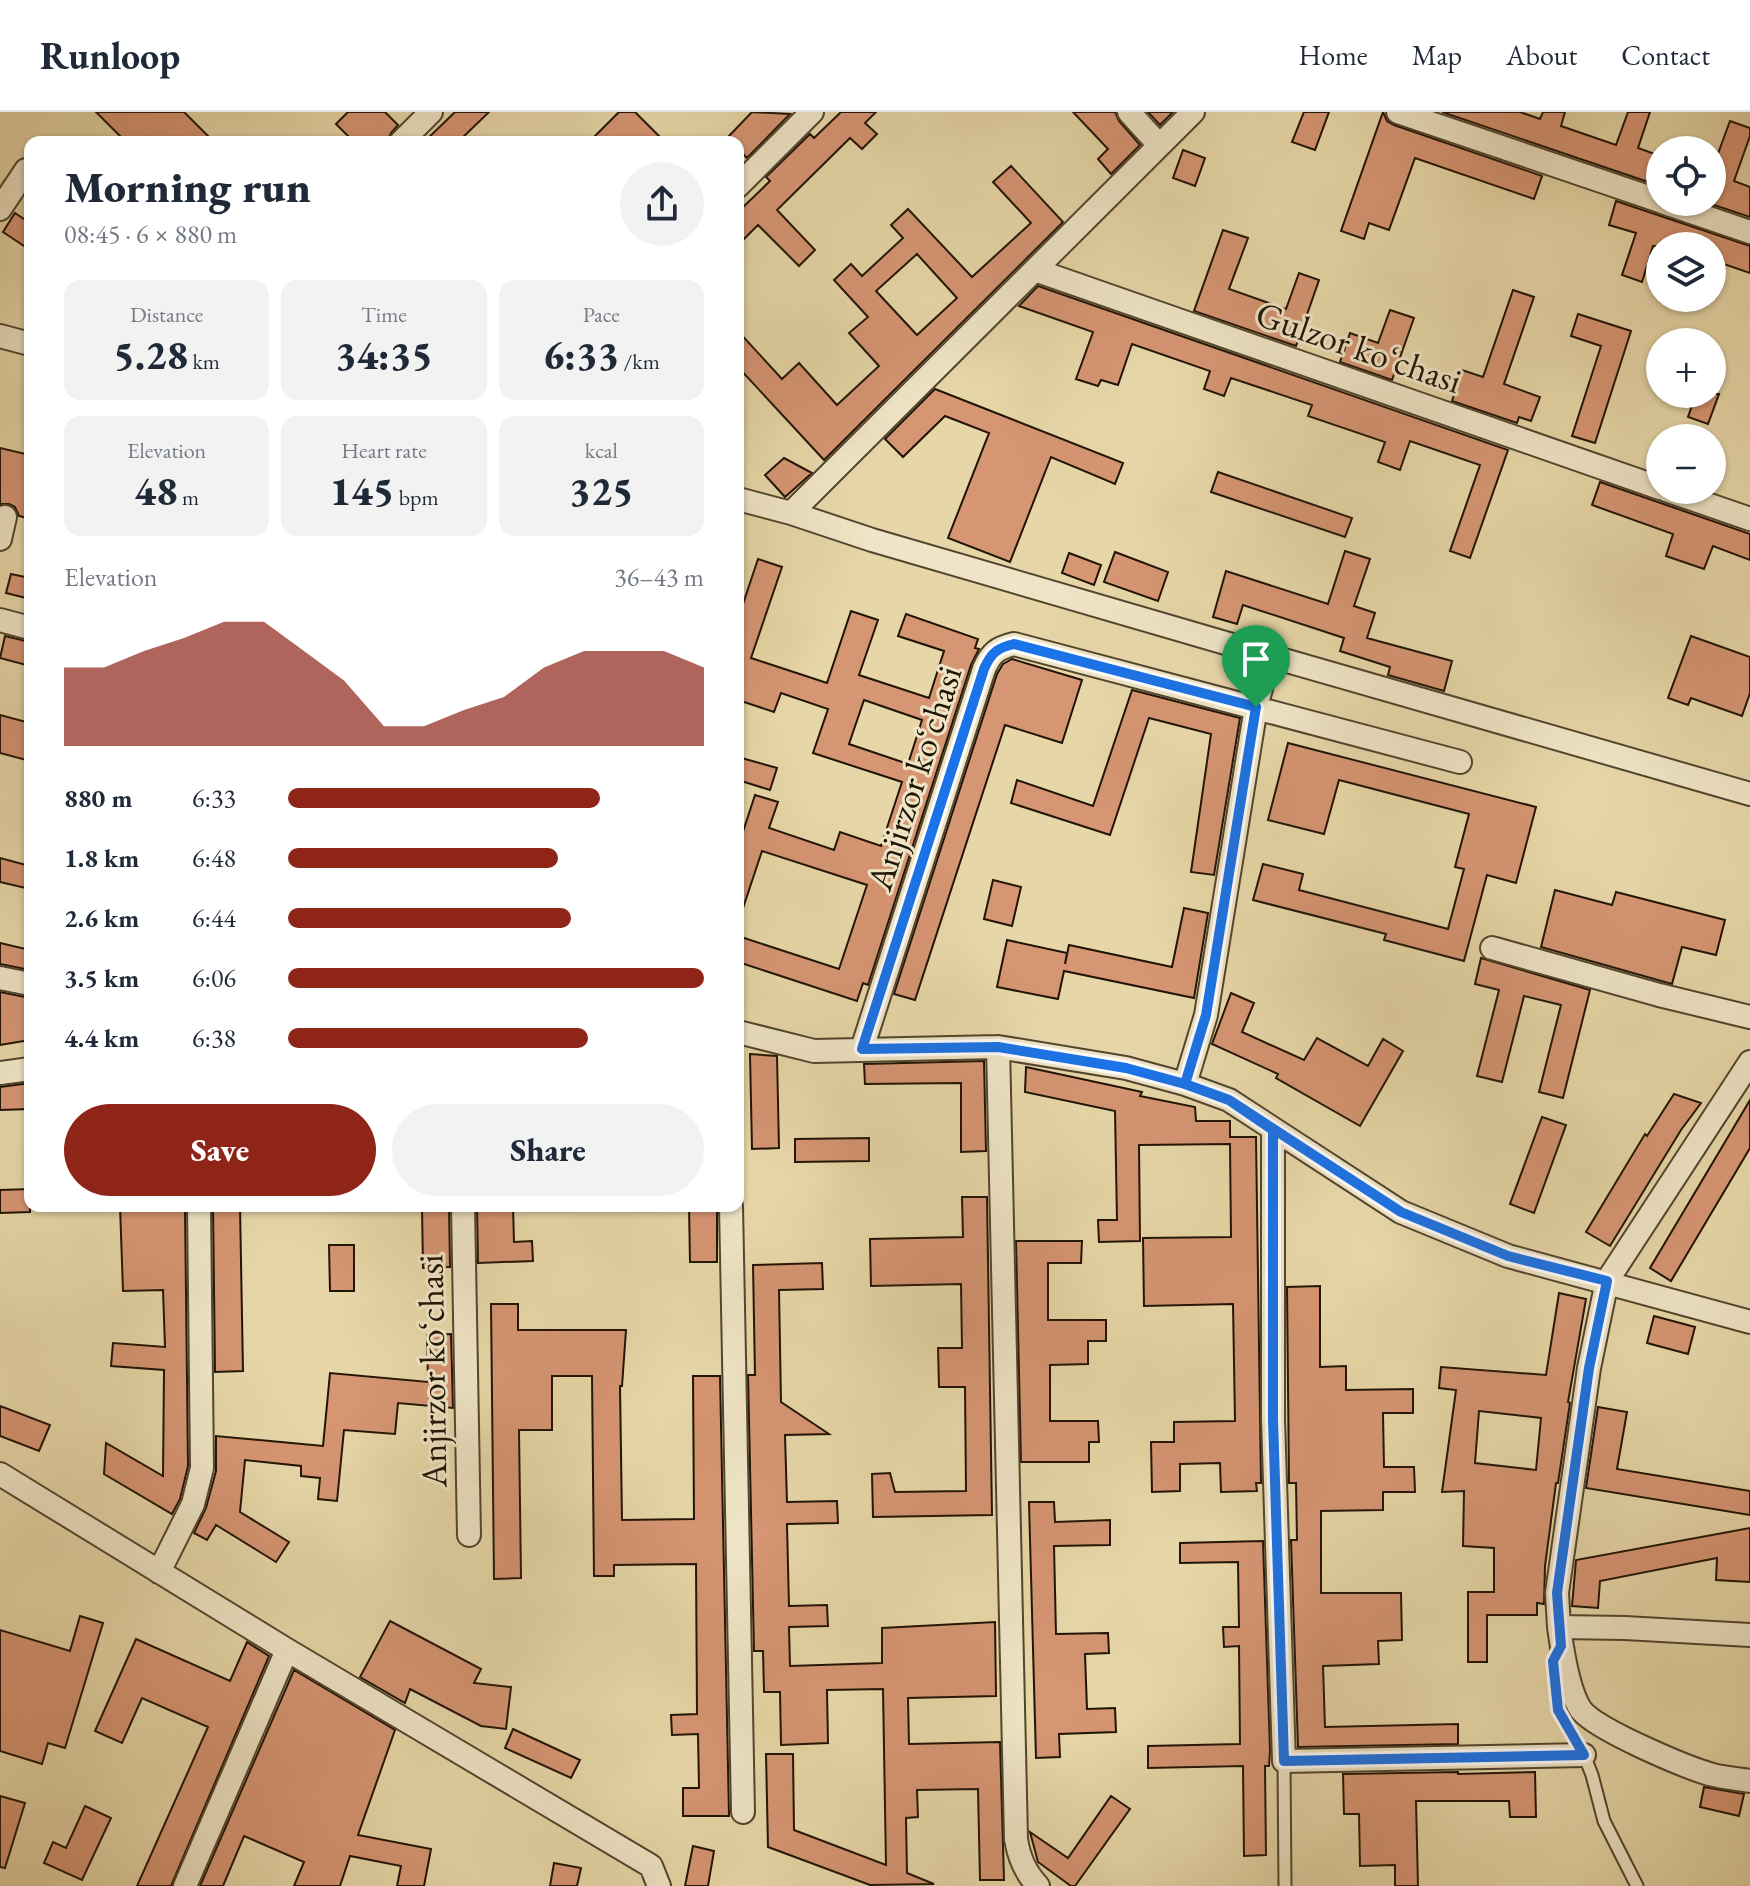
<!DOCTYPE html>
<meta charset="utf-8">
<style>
body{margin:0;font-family:"EB Garamond",serif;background:#f2f2f3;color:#1f2937;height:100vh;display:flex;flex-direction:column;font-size:30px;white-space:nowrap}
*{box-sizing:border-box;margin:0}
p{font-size:26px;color:#747a83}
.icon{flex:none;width:44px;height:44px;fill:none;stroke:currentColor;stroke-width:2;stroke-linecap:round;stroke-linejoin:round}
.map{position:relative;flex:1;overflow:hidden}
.panel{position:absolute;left:24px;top:24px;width:720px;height:1076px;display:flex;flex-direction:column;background:#fff;border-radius:16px;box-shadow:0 2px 6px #0004}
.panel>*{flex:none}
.tools{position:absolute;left:1646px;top:24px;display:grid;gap:16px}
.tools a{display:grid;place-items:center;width:80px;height:80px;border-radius:50%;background:#fff;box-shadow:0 2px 6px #0004;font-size:40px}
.pin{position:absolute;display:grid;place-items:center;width:68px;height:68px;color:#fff;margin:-82px -34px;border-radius:50% 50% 50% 0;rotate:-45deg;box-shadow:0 0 8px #0007}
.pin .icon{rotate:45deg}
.round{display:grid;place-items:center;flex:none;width:84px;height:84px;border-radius:42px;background:#f2f2f3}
.overview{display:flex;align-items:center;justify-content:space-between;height:136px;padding:0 40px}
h1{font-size:44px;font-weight:800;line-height:60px}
.figures{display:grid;grid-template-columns:repeat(3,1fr);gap:12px;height:136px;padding:8px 40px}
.figures div{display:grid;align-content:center;border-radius:16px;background:#f2f2f3;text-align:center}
.figures b{font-size:40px;font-weight:800}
.figures small{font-size:22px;font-weight:400}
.figures p{font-size:22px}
.chart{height:224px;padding:16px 40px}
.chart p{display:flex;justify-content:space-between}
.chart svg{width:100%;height:144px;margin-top:8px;fill:#8f2418;opacity:.7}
.action{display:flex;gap:16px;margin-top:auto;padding:16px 40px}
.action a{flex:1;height:92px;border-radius:48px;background:#8f2418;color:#fff;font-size:32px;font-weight:800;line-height:92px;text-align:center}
.action a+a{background:#f2f2f3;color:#1f2937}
ul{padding:0 40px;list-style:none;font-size:26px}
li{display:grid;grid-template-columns:128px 96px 1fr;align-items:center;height:60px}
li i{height:20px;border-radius:10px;background:#8f2418}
header{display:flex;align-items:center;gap:48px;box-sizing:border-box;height:112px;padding:0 40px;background:#fff;border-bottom:2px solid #e0e1e3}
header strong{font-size:38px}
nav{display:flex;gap:44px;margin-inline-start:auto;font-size:28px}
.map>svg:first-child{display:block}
.building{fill:#d69573;stroke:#201405;stroke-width:2;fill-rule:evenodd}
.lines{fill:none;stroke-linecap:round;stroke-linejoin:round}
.lane-casing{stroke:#52452e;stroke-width:15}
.street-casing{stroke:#52452e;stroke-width:26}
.lane{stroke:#efe5c6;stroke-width:11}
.street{stroke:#efe5c6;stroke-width:22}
.route-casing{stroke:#fff;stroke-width:16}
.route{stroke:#1a73e8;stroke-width:10}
.labels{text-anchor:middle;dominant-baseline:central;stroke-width:6;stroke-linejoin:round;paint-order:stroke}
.street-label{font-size:36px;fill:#201405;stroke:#efe5c6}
</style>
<header>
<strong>Runloop</strong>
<nav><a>Home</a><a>Map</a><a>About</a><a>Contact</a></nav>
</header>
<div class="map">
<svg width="1750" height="1774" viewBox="0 0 1750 1774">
<rect width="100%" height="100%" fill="#e7d7a8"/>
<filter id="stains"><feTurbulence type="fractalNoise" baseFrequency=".0025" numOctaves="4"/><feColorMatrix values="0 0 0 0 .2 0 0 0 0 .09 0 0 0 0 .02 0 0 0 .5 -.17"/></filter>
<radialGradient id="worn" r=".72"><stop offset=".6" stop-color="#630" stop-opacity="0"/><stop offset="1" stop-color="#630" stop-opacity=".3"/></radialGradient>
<path class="building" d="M 96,0 L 184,0 L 214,30 L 126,30 Z
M 348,0 L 385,0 L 398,13 L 391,21 L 387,30 L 354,30 L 336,12 Z
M 455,0 L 489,0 L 458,30 L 424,30 Z
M 619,0 L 635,0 L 665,30 L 589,30 Z
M 752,0 L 790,2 L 747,46 L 738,37 L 738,30 L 731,30 L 727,26 Z
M 841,0 L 876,0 L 865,11 L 877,22 L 862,37 L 850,26 L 777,98 L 815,138 L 799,154 L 758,113 L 738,133 L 738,100 L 770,69 L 766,65 L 810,22 L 814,26 Z
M 1073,0 L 1115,0 L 1119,9 L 1140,33 L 1111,62 L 1098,47 L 1108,37 Z
M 1148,0 L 1173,0 L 1160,13 Z
M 1304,0 L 1329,0 L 1315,38 L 1292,30 Z
M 1383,0 L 1387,9 L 1394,13 L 1542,64 L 1534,87 L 1415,46 L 1389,118 L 1369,111 L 1364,127 L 1341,119 Z
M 1442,0 L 1520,0 L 1540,7 L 1543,0 L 1565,0 L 1561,14 L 1616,33 L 1628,0 L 1650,0 L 1638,36 L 1660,44 L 1660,74 Z
M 1730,9 L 1750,16 L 1750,24 L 1734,69 L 1750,75 L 1750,105 L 1705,90 L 1712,90 L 1712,58 Z
M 1183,38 L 1205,46 L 1195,74 L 1173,66 Z
M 1011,54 L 1063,110 L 824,348 L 738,255 L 738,219 L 782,267 L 799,251 L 837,293 L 879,254 L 849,221 L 868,205 L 834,168 L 851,152 L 862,164 L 903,126 L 891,113 L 908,97 L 972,165 L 1031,111 L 993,70 ZM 917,142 L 957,186 L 917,223 L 876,179 Z
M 1616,89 L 1750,134 L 1750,161 L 1712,148 L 1712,134 L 1653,134 L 1642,170 L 1622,163 L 1636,121 L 1609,113 Z
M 15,101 L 30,111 L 30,138 L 3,120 Z
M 1223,118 L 1248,126 L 1229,177 L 1286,197 L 1299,161 L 1319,168 L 1296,234 L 1194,199 Z
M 1038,174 L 1508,338 L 1470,446 L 1450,439 L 1480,353 L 1410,329 L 1400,358 L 1378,350 L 1385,330 L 1308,304 L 1312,293 L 1231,266 L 1224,284 L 1204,277 L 1210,259 L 1132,232 L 1118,273 L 1101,268 L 1098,274 L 1076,267 L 1093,220 L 1019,194 Z
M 1513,178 L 1534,185 L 1504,272 L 1540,285 L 1531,309 L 1519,305 L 1517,311 L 1452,289 L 1462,258 L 1483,265 Z
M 1390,198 L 1414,206 L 1392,268 L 1340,250 L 1350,221 L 1378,231 Z
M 1578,202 L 1631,219 L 1595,331 L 1572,324 L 1601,234 L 1571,224 Z
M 935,277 L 1123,351 L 1115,372 L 1051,345 L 1010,450 L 948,426 L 989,321 L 945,304 L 903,345 L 885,327 Z
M 1696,282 L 1719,282 L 1708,312 L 1688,305 Z
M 0,336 L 30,343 L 30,407 L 19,404 L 15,395 L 9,392 L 0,392 Z
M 784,346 L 812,361 L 785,385 L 765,363 Z
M 1218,360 L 1352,406 L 1345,425 L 1211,380 Z
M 1600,370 L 1750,422 L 1750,448 L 1713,434 L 1704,457 L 1666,444 L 1673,422 L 1592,393 Z
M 1345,439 L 1370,447 L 1354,494 L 1375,501 L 1367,526 L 1452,549 L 1444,579 L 1388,563 L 1390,555 L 1340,539 L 1344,526 L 1243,493 L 1237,512 L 1213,505 L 1226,459 L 1328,492 Z
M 1115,440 L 1168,460 L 1158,489 L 1104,470 Z
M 1069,441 L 1101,453 L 1094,473 L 1062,461 Z
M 758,447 L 782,455 L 751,546 L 827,571 L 851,499 L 878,508 L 859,563 L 929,586 L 944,539 L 898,524 L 906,502 L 978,527 L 975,536 L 979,537 L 971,553 L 868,873 L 863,871 L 857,889 L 738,850 L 738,824 L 839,857 L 867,773 L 762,739 L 742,799 L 738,798 L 738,735 L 755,683 L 778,690 L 769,716 L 834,738 L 840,720 L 881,734 L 902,670 L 813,641 L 828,597 L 781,581 L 774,600 L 738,588 L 738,507 ZM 864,588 L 922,608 L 908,652 L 849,632 Z
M 11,462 L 30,466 L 30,487 L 6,481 Z
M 5,524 L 30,530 L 30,554 L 0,546 Z
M 1691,524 L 1750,545 L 1750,581 L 1742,604 L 1691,586 L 1688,593 L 1668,586 Z
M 1012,547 L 1082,568 L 1062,631 L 1005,613 L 915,888 L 894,882 L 997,562 L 1003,552 Z
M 1132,578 L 1240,606 L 1214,763 L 1191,760 L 1211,622 L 1149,606 L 1110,723 L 1011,691 L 1017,668 L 1093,694 Z
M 0,603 L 30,611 L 30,649 L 0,641 Z
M 1288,631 L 1536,695 L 1516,771 L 1487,763 L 1464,849 L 1384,828 L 1386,822 L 1253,788 L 1263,752 L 1303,762 L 1299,778 L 1448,817 L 1464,757 L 1455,755 L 1469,702 L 1339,668 L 1324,722 L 1268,708 Z
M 738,645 L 777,656 L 770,678 L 738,668 Z
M 0,746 L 30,754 L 30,777 L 0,770 Z
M 993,768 L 1021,775 L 1012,814 L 984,807 Z
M 1555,778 L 1612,793 L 1616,780 L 1725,808 L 1716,843 L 1682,835 L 1672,872 L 1541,835 Z
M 1184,796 L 1208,801 L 1194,886 L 1064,859 L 1058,887 L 997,875 L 1007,828 L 1067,841 L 1065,852 L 1069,833 L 1172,855 Z
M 0,831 L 30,838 L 30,858 L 0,852 Z
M 1481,846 L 1590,878 L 1563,986 L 1539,980 L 1561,893 L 1524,884 L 1502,970 L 1477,964 L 1499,878 L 1475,872 Z
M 0,880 L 30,886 L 30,928 L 0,933 Z
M 1231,881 L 1254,891 L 1242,920 L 1304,948 L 1317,926 L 1368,954 L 1383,927 L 1403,939 L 1360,1014 L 1276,966 L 1278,962 L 1212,932 Z
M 750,942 L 777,944 L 779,1036 L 752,1037 Z
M 984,949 L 986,1039 L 961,1040 L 961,971 L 865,972 L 864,952 Z
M 1026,955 L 1142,980 L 1140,984 L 1195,995 L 1196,1009 L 1230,1009 L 1230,1025 L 1256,1025 L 1261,1371 L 1256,1371 L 1257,1379 L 1221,1380 L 1220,1351 L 1180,1352 L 1180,1379 L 1152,1380 L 1151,1330 L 1174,1330 L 1174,1310 L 1235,1309 L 1233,1192 L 1144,1194 L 1143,1126 L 1231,1125 L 1230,1032 L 1139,1033 L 1140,1129 L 1099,1130 L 1098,1108 L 1117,1108 L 1115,999 L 1025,980 Z
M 30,971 L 30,997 L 0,998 L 0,975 Z
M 1674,982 L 1701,991 L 1681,1018 L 1610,1134 L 1586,1120 L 1645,1022 L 1647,1024 Z
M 1750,988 L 1750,1036 L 1671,1169 L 1650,1156 Z
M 1542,1005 L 1566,1013 L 1534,1101 L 1510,1092 Z
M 869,1026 L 869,1049 L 795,1050 L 795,1027 Z
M 30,1077 L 30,1100 L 0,1101 L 0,1078 Z
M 962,1085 L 987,1085 L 992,1403 L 873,1405 L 872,1362 L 890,1361 L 895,1380 L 966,1379 L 965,1275 L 939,1275 L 938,1236 L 962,1236 L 961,1172 L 871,1174 L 870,1127 L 963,1125 Z
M 120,1094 L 185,1094 L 188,1354 L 180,1387 L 172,1402 L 104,1362 L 106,1331 L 163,1364 L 164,1258 L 111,1254 L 113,1231 L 165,1235 L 163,1178 L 123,1179 Z
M 213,1094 L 240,1094 L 243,1259 L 215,1260 Z
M 422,1094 L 449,1094 L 450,1155 L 423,1156 Z
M 477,1094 L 513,1094 L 514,1130 L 532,1129 L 533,1149 L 478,1151 Z
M 689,1094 L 717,1094 L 717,1150 L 690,1150 Z
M 1016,1129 L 1082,1129 L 1081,1151 L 1048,1151 L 1048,1208 L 1106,1208 L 1106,1229 L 1088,1229 L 1088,1252 L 1050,1253 L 1050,1309 L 1098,1309 L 1099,1330 L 1089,1330 L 1089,1350 L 1021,1350 Z
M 329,1133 L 354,1133 L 354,1179 L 330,1179 Z
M 822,1151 L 823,1177 L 779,1178 L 781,1290 L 829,1322 L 785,1323 L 787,1390 L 837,1389 L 838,1411 L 787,1412 L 789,1494 L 827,1493 L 828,1514 L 789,1515 L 790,1554 L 882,1551 L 882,1516 L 995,1510 L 996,1584 L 908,1586 L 909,1632 L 1000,1630 L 1004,1768 L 980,1768 L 978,1677 L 917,1678 L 918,1705 L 906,1706 L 907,1761 L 934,1772 L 870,1773 L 768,1735 L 766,1642 L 793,1642 L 794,1718 L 886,1753 L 883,1577 L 827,1578 L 828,1631 L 781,1633 L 780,1580 L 764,1580 L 763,1539 L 754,1539 L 748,1263 L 755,1263 L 753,1153 Z
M 1320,1174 L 1320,1255 L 1346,1254 L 1346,1278 L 1413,1277 L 1413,1301 L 1383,1301 L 1384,1355 L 1414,1355 L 1415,1380 L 1383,1380 L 1383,1398 L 1321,1399 L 1321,1481 L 1401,1481 L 1402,1528 L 1378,1529 L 1379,1552 L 1323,1554 L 1325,1615 L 1458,1612 L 1458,1632 L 1298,1635 L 1291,1428 L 1297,1428 L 1296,1371 L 1289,1371 L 1287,1175 Z
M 1559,1181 L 1586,1187 L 1568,1290 L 1570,1291 L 1558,1371 L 1556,1371 L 1545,1454 L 1544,1492 L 1537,1491 L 1537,1503 L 1487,1503 L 1487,1550 L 1468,1550 L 1468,1480 L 1494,1480 L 1494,1436 L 1463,1434 L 1464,1379 L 1442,1380 L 1456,1278 L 1439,1276 L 1441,1255 L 1546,1263 ZM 1479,1299 L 1541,1306 L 1536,1358 L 1475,1351 Z
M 491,1192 L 518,1192 L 518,1218 L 626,1218 L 622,1274 L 620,1274 L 622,1408 L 694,1407 L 693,1264 L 720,1264 L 729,1704 L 683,1704 L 683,1676 L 699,1676 L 698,1622 L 672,1623 L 671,1603 L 697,1602 L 696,1452 L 614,1453 L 614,1464 L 594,1464 L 592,1264 L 552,1264 L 552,1318 L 519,1318 L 521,1466 L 494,1467 Z
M 1654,1204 L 1695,1215 L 1688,1242 L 1647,1231 Z
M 451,1222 L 453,1296 L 398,1291 L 395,1322 L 344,1318 L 337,1389 L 318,1387 L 320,1366 L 301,1364 L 301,1354 L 245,1348 L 240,1400 L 289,1430 L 276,1450 L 216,1413 L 207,1428 L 194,1421 L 206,1396 L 216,1359 L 216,1324 L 323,1334 L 330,1261 L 428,1270 L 427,1223 Z
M 0,1294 L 50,1313 L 39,1339 L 0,1324 Z
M 1598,1295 L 1627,1300 L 1617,1357 L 1750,1379 L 1750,1403 L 1586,1376 Z
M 1029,1390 L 1054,1390 L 1055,1410 L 1110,1408 L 1110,1433 L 1054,1434 L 1056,1522 L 1108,1521 L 1109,1541 L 1085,1542 L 1087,1597 L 1115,1596 L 1116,1620 L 1059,1622 L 1060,1645 L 1036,1646 Z
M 1750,1416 L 1750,1470 L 1716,1468 L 1717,1446 L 1600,1469 L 1598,1496 L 1572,1494 L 1576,1448 Z
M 1263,1429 L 1270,1638 L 1269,1654 L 1265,1654 L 1266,1743 L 1244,1744 L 1243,1654 L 1148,1656 L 1148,1634 L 1240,1632 L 1239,1534 L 1224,1535 L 1223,1515 L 1239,1515 L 1238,1450 L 1180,1451 L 1180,1431 Z
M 80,1504 L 103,1511 L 65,1636 L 48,1631 L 42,1652 L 0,1639 L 0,1518 L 70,1539 Z
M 390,1509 L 481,1557 L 474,1571 L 511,1575 L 506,1617 L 481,1614 L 410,1577 L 405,1591 L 360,1565 Z
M 136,1527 L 230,1569 L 247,1530 L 269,1544 L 171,1774 L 137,1774 L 208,1615 L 142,1586 L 122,1631 L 95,1619 Z
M 294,1558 L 395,1618 L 358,1723 L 431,1737 L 424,1774 L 397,1774 L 401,1754 L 350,1744 L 340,1774 L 294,1774 L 304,1750 L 244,1724 L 223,1774 L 200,1774 Z
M 513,1617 L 580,1648 L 571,1666 L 505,1636 Z
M 1458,1660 L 1458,1662 L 1535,1660 L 1536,1705 L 1510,1705 L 1509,1689 L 1416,1689 L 1418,1774 L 1395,1774 L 1395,1753 L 1360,1754 L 1359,1702 L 1344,1702 L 1343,1662 Z
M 1704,1675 L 1744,1682 L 1739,1704 L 1700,1695 Z
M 0,1684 L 25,1691 L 5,1756 L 0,1755 Z
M 1111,1684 L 1130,1697 L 1075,1774 L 1071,1774 L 1038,1750 L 1030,1720 L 1068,1746 Z
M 85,1694 L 111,1706 L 82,1768 L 44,1751 L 53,1730 L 66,1736 Z
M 693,1734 L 714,1739 L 708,1774 L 685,1774 Z
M 554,1751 L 581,1756 L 577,1774 L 550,1774 Z"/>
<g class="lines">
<defs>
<path id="lane" d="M 1559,1538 L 1553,1549 L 1558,1598 L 1584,1643 L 1592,1663 L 1604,1709 L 1637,1774
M 1284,1649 L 1285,1774"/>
<path id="street" d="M 1129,0 L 1159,33
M 1398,0 L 1660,89
M 401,30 L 431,0
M 738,74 L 812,0
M 1662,90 L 1750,120
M 0,97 L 26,58
M 1035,158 L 1660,376
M 0,224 L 30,232
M 1666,378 L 1750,407
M 738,387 L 791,401 L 1193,0
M 791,401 L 872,428 L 1270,544 L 1750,682
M 0,427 L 5,405
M 0,508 L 30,516
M 1492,836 L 1659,883 L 1750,905
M 0,866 L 30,872
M 738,920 L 814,939 L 998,935 L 1126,956 L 1185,972 L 1229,988 L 1401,1100 L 1508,1144 L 1750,1210
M 998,935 L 1016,1727 C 1019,1746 1025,1760 1038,1774
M 862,937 L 984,557 C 991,541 997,536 1014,532 L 1460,650
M 1750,950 L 1607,1169 L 1589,1256 L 1557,1481 L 1559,1515 L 1625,1516 L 1750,1523
M 0,961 L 30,957
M 1185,972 L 1206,903 L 1256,595 L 1270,544
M 1273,1018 L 1273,1307 L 1284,1649 L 1584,1643
M 463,1094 L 469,1423
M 731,1094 L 743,1700
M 0,1362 L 287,1538 L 651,1754 L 659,1774
M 159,1460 L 193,1392 L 202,1356 L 199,1094
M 1559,1515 C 1562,1537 1568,1579 1581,1598 C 1597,1618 1687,1656 1713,1663 C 1725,1666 1738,1667 1750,1669
M 185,1774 L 287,1538"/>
</defs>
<use href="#lane" class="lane-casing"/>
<use href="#street" class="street-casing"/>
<use href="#lane" class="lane"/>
<use href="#street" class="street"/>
</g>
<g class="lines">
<defs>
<path id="route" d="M 1256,595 L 1014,532 C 997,536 991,541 984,557 L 862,937 L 998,935 L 1126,956 L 1185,972 L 1229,988 L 1401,1100 L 1508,1144 L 1607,1169 L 1589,1256 L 1557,1481 L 1561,1534 L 1553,1549 L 1558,1598 L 1584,1643 L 1284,1649 L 1273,1307 L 1273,1018 L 1229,988 L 1185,972 L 1206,903 L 1256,595"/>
</defs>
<use href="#route" class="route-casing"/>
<use href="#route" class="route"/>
</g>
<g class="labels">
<g class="street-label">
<text transform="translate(1359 235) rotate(19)">Gulzor koʻchasi</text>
<text transform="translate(914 666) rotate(-72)">Anjirzor koʻchasi</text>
<text transform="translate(432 1259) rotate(-91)">Anjirzor koʻchasi</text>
</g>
</g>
<rect width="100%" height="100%" filter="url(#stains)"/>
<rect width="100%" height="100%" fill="url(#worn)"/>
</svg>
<div class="tools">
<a><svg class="icon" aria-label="locate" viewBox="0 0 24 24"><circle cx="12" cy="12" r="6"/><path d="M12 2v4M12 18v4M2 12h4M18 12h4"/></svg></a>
<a><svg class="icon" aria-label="layers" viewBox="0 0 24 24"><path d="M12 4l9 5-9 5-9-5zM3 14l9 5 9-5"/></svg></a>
<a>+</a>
<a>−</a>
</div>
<div class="pin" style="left:1256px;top:595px;background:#1e9e55"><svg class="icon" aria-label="arrive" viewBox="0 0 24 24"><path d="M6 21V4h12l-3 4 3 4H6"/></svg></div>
<section class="panel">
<div class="overview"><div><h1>Morning run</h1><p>08:45 · 6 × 880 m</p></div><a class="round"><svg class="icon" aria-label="share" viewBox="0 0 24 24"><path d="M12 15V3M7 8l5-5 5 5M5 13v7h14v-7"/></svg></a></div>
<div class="figures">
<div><p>Distance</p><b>5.28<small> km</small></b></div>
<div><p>Time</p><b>34:35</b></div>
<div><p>Pace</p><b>6:33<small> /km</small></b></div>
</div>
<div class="figures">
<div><p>Elevation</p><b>48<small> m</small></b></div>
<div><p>Heart rate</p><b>145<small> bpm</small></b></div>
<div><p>kcal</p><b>325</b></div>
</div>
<div class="chart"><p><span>Elevation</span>36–43 m</p>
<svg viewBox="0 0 160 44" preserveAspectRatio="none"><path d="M0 44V20L10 20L20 15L30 11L40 6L50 6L60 15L70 24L80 38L90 38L100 33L110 29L120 20L130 15L140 15L150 15L160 20V44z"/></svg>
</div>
<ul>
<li><b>880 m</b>6:33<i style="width:75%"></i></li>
<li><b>1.8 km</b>6:48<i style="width:65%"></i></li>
<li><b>2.6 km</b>6:44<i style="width:68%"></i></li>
<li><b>3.5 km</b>6:06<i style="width:100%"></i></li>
<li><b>4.4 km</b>6:38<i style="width:72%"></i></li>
</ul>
<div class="action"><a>Save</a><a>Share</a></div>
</section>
</div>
